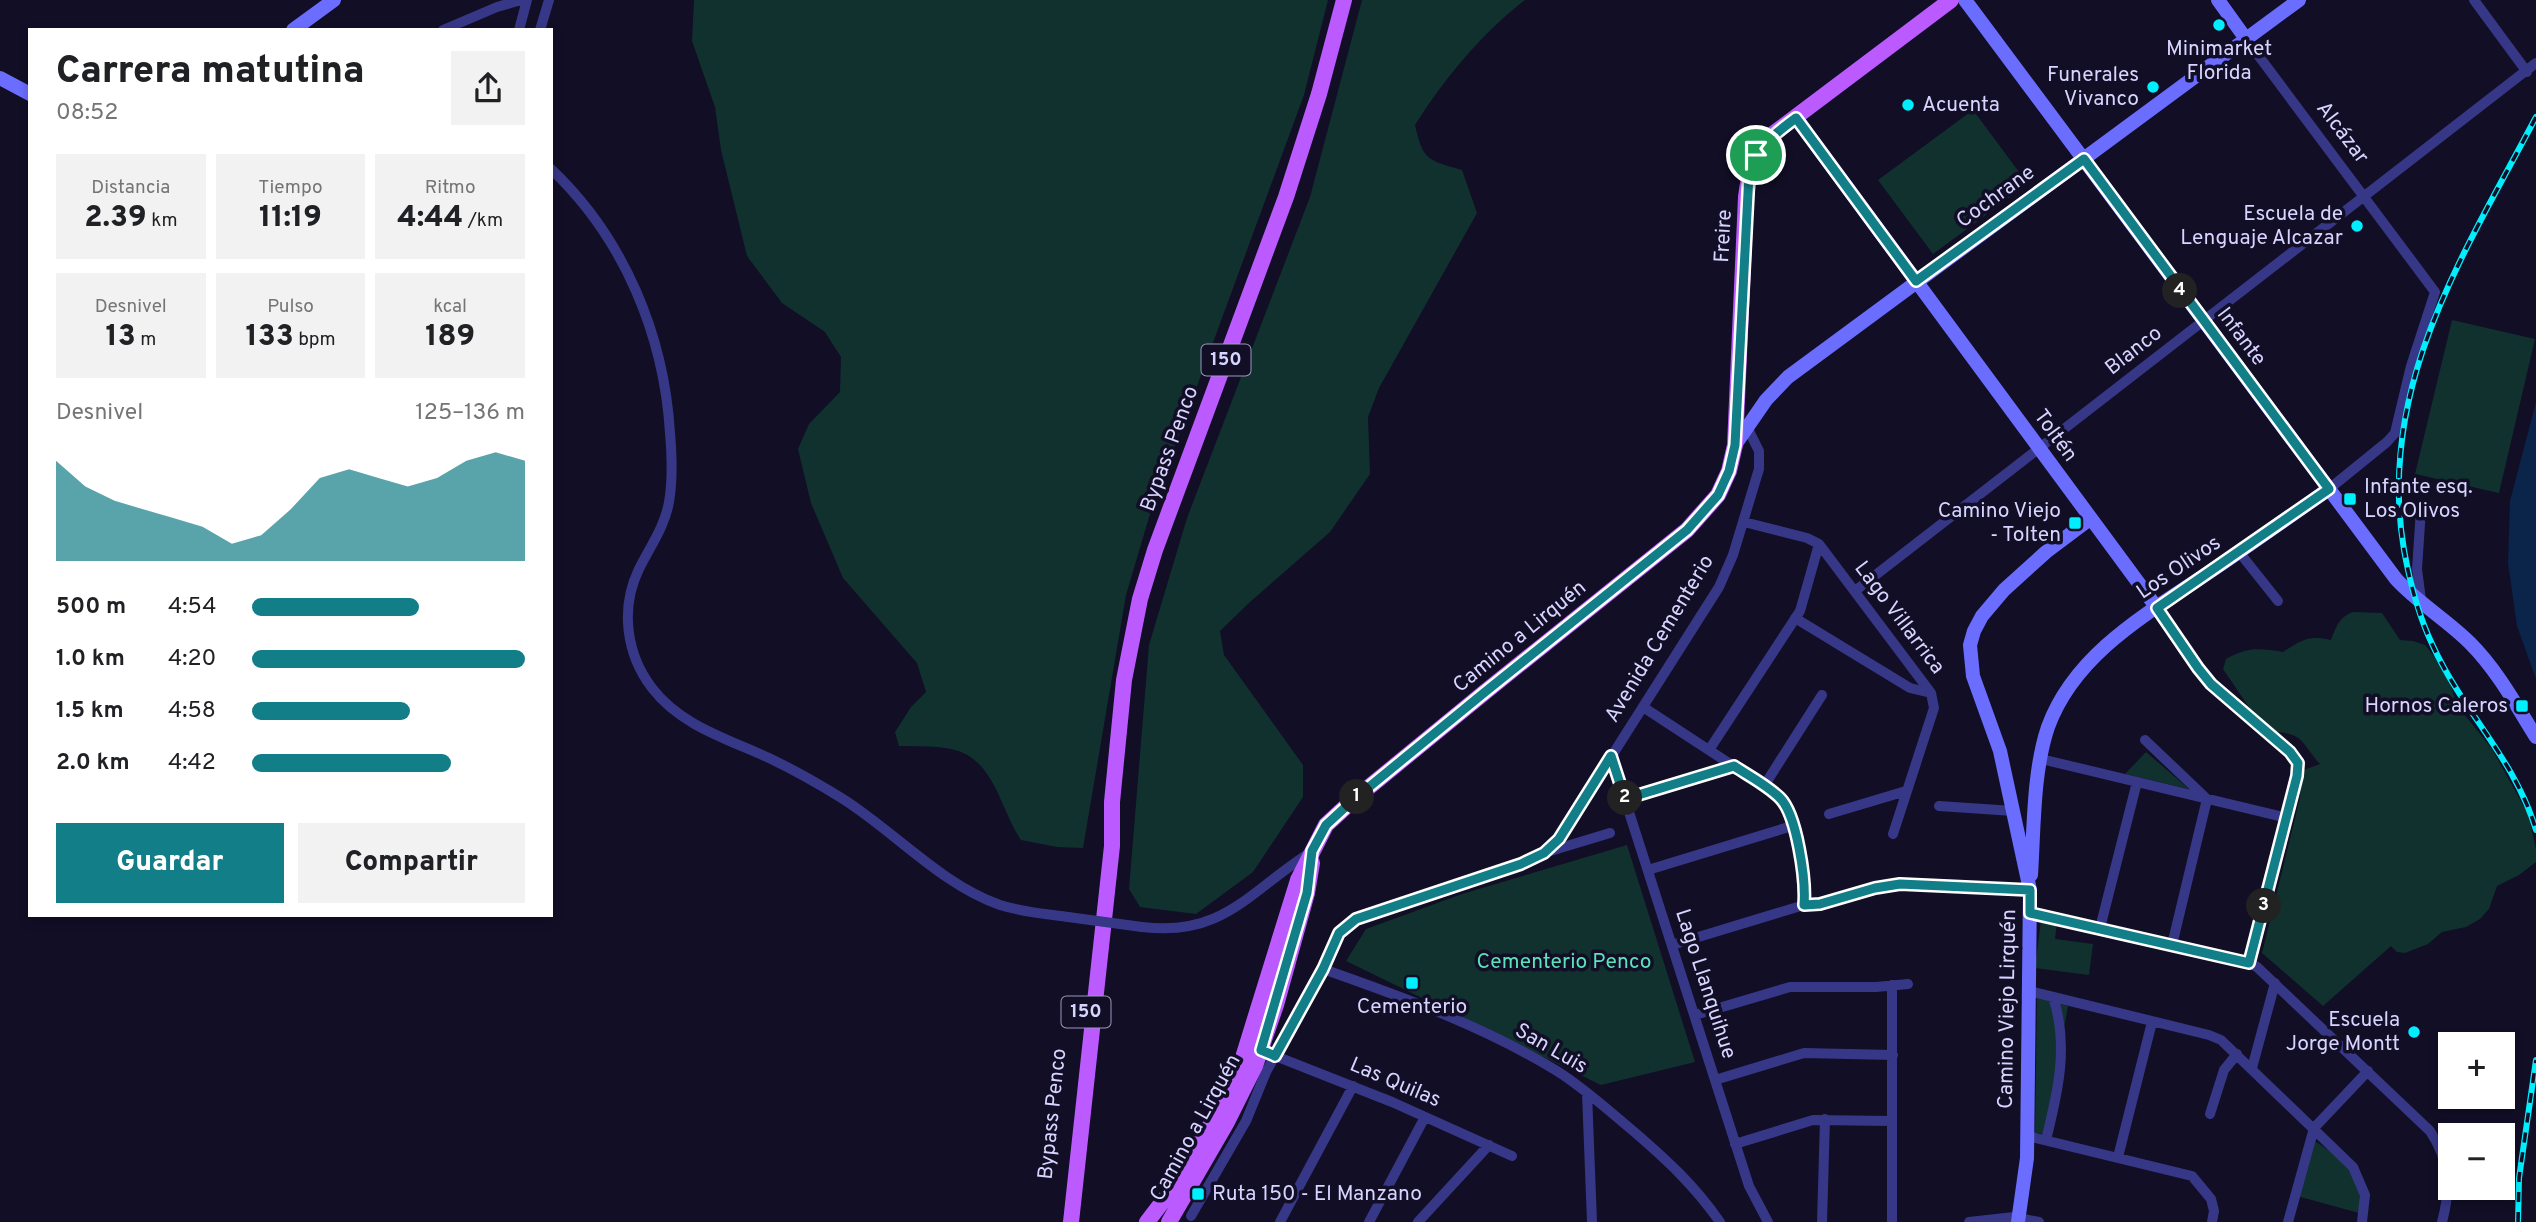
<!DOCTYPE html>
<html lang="es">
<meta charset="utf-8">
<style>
body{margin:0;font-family:Overpass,sans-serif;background:#f2f2f2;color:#202124;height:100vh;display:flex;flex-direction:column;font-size:26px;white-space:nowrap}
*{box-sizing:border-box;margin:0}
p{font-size:23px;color:#757577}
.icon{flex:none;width:38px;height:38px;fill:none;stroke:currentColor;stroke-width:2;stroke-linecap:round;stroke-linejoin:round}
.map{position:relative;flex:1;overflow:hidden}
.side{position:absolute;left:28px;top:28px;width:525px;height:889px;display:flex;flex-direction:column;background:#fff;border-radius:0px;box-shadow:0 4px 10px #0003}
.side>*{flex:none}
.fabs{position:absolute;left:2438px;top:1032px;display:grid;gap:14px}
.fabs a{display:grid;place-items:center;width:77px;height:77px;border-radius:0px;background:#fff;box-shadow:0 4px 10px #0003;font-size:35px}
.pin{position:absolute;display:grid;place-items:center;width:60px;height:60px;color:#fff;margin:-30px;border:4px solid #fff;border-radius:50%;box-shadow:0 2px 7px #0007}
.km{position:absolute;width:35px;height:35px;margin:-18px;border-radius:50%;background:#222;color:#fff;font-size:19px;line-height:35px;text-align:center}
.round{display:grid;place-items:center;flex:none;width:74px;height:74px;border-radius:0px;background:#f2f2f2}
.headline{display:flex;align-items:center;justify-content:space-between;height:119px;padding:0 28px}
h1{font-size:38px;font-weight:800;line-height:52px}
.figures{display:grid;grid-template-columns:repeat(3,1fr);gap:10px;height:119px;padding:7px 28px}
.figures div{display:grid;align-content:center;border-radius:0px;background:#f2f2f2;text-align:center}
.figures b{font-size:30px;font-weight:800}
.figures small{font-size:19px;font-weight:400}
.figures p{font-size:19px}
.chart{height:196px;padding:14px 28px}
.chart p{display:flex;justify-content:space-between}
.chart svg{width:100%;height:126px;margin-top:7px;fill:#127e87;opacity:.7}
.button{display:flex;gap:14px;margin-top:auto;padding:14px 28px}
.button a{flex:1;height:80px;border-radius:0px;background:#127e87;color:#fff;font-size:28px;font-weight:800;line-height:80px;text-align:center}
.button a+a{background:#f2f2f2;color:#202124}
ul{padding:0 28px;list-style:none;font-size:23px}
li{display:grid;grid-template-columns:112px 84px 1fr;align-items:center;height:52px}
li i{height:18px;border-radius:9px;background:#127e87}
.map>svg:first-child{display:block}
.green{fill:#11312e}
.water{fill:#0a244a}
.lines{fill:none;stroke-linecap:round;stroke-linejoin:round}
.street{stroke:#373787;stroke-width:10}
.secondary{stroke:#6b6dff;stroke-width:14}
.primary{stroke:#bb5bff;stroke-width:16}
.rail-casing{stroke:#00efff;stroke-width:6}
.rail{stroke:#110e26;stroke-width:3.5;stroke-dasharray:10;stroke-linecap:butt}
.street-bridge{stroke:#373787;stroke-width:10}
.route-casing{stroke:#fff;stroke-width:14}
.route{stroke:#127e87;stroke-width:9}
.poi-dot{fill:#00efff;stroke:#110e26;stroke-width:2.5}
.labels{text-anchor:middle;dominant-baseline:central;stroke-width:7;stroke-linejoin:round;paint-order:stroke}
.shield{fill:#110e26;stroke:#9c99be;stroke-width:2}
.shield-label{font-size:19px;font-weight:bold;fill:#d7d4ff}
.poi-label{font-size:21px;fill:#d7d4ff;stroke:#110e26;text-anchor:end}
.street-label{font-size:21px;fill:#d7d4ff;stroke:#110e26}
.park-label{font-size:21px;fill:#5ae4bc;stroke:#110e26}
</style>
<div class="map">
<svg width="2536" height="1222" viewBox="0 0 2536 1222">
<rect width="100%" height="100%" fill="#110e26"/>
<path class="green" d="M 694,0 L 1328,0 L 1304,95 L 1150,514 L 1126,595 L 1083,848 L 1057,847 L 1021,840 C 1000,809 995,761 955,750 C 938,745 917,747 899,746 L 895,732 L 911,707 L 926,692 L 917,663 L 843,578 L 811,503 L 798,449 L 809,424 L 840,392 L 841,357 L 825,332 L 782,303 L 747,256 L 721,150 L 715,107 L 692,41 Z
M 1362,0 L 1525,0 C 1482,33 1444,79 1415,125 C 1423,161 1428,160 1462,170 L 1477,213 L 1379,388 L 1368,417 L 1370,474 L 1330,532 L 1250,602 L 1220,631 L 1224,655 L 1303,765 L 1303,797 L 1253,872 L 1196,914 L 1140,907 L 1129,889 L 1149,645 L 1187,518 L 1310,197 Z
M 1973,110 L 2028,184 L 1933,254 L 1878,180 Z
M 2452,320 L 2535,339 L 2499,493 L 2415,474 Z
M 2353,612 L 2382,613 L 2400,640 L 2413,641 L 2425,645 L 2433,655 L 2450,683 L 2456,704 L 2492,749 L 2528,814 L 2536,849 L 2536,862 L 2519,875 L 2497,886 L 2489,909 L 2480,919 L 2466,927 L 2442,932 L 2428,944 L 2405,953 L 2397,952 L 2391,946 L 2323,1006 L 2262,953 L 2300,798 L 2301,771 L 2320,764 C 2299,740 2304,732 2268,732 L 2259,722 L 2223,669 L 2226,659 C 2247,647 2259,648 2283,652 C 2302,640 2308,635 2331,640 C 2336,627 2339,617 2353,612 Z
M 2146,752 L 2189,789 L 2125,774 Z
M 1627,845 L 1695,1062 L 1601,1085 L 1346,961 L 1366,929 L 1462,894 Z
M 2041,920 L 2057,922 L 2055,939 L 2093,944 L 2089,975 L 2035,968 Z
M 2037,997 L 2068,1006 L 2045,1134 L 2035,1133 Z
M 2313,1140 C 2345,1161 2365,1170 2359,1213 L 2297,1196 Z"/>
<path class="water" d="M 2536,402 L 2536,679 L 2517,626 L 2508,563 L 2510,501 Z"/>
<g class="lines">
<path class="street" d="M 2474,0 L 2527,72
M 443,30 L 497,7 L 521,0
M 519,30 L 527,0
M 540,30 L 549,0
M 2246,39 L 2435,292 L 2411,366 L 2395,433 L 2387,442 L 2329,489
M 551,169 C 624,238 664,335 670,433 C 672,456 673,479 669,502 C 665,526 650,547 639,569 C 620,608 626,654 652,688 C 681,726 728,739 769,758 C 794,770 819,784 843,799 C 895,832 942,885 1000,905 C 1022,912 1045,914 1068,917
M 2421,509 L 2417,569 L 2421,600
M 1744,522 L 1807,538 L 1819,544 L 1931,693 L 1934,708 L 1893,834
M 2239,552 L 2278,601
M 1855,591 L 2536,63
M 2157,608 L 2211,684 L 2290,752 L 2298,763 L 2297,776 L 2249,963
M 1795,618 L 1910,688 L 1931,693
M 1643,707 L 1773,792 C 1798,812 1807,874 1804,905
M 2145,740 L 2207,799 L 2172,945
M 1709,750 L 1800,611 L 1819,544
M 1611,756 L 1749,1186 L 1768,1222
M 2041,759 L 2287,818
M 1764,786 L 1822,695
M 1625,799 L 1734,766
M 1939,806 L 2013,811
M 1829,814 L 1906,791
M 1547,852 L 1610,833
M 1648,870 L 1792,826
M 2030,913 L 2249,963 L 2257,967 L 2430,1131 C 2450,1161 2451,1189 2442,1222
M 1142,927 C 1224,937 1249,891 1311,852
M 2100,928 L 2137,782
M 1672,945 L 1804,905 L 1820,904 L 1875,888 L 1900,884 L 2030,890
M 1323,969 C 1403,997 1485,1027 1557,1071 C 1584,1088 1608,1110 1632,1130 C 1667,1160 1694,1185 1720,1222
M 2029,991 L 2209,1035 L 2221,1040 L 2353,1167 L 2365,1195 L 2362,1222
M 1695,1015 L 1790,987 L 1876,987 L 1908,984
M 1270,1054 L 1392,1102 L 1512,1156
M 2252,1068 L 2275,983
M 1715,1080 L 1804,1053 L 1893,1055
M 1587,1093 L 1592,1222
M 2210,1114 L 2224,1070 L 2237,1054
M 2027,1136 L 2192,1176 L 2211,1199 L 2214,1211 L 2212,1222
M 2046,1140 C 2058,1092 2069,1045 2053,997
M 1735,1144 L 1813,1120 L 1892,1121
M 2118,1157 L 2152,1022
M 1191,1216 L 1246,1121 L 1266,1072 L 1323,969 L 1337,938 L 1343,928 L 1356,919 L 1521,864 L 1544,853 L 1559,839 L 1719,587 L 1733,555 L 1759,469 L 1759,451 L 1747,427
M 1280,1222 L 1353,1086
M 1369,1222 L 1425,1117
M 1418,1222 L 1489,1145
M 1822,1222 L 1825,1119
M 1892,1222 L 1892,985
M 1969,1222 L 2014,1217 L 2039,1222
M 2288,1222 L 2314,1128 L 2368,1071"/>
<path class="secondary" d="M 1965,0 L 2396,579 C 2418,603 2447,620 2470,643 C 2497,670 2516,705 2536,737
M 2218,0 L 2246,39
M 293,30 L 334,0
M 0,78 L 30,94
M 1796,118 L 2157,608
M 1735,445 L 1766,400 L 1788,377 L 2299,0
M 2031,875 C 2034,829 2033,771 2048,727 C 2076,650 2155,609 2220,565 C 2257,540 2293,514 2329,489
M 2018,1222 L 2027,1158 L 2030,890 L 2000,751 L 1973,676 L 1970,645 L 1974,631 L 1982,616 L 2004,590 L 2046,552 L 2090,519"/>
<path class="primary" d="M 1071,1222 L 1112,846 L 1112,802 L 1124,680 L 1140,599 L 1155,550 L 1286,197 L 1319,94 L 1344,0
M 1147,1222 L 1170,1192 L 1215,1117 L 1241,1064 L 1298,880 L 1326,825 L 1352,801 L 1485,692 L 1687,530 L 1718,495 L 1729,471 L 1735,445 L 1746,197 C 1749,172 1754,152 1773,134 L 1951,0
M 1169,1222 L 1227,1122 L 1255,1066 L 1276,1005 L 1307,893 L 1312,863"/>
<defs>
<path id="rail" d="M 2536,117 C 2464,254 2376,387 2404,550 C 2410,583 2418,615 2433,646 C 2463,712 2515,759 2536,830
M 2518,1222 L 2519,1178 L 2536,1060"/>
</defs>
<use href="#rail" class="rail-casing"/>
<use href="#rail" class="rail"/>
<path class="street-bridge" d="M 1068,917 L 1142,927"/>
</g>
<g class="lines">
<defs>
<path id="route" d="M 1796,118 L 1916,281 L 2084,159 L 2329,489 L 2157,608 L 2198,668 L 2211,684 L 2290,752 L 2298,763 L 2297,776 L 2249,963 L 2030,913 L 2030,890 L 1900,884 L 1875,888 L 1820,904 L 1804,905 C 1806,880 1797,815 1780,798 C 1767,785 1749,776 1734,766 L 1625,799 L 1611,756 L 1559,839 L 1544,853 L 1521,864 L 1356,919 L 1339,933 L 1323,969 L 1275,1056 L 1261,1050 L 1307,893 L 1312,851 L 1326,825 L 1352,801 L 1485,692 L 1687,530 L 1718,495 L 1729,471 L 1735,445 L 1749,174 C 1757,147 1774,134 1796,118 Z"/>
</defs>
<use href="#route" class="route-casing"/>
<use href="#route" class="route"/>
</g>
<g class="poi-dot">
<circle cx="2219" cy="25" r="7"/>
<circle cx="2153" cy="87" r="7"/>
<circle cx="1908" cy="105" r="7"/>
<circle cx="2357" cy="226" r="7"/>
<rect x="2343" y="492" width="14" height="14" rx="3.5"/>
<rect x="2068" y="516" width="14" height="14" rx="3.5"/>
<rect x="2515" y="699" width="14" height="14" rx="3.5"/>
<rect x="1405" y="976" width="14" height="14" rx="3.5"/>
<circle cx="2414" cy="1032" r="7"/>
<rect x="1191" y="1187" width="14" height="14" rx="3.5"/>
</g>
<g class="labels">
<g class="shield">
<rect x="1201.5" y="344.5" width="49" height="31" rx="5"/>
<rect x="1061.5" y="996.5" width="49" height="31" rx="5"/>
</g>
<g class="shield-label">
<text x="1226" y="360">150</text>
<text x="1086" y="1012">150</text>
</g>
<g class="poi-label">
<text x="2219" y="49" text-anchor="middle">Minimarket<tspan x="2219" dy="24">Florida</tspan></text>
<text x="2139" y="75">Funerales<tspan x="2139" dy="24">Vivanco</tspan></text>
<text x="1922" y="105" text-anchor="start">Acuenta</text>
<text x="2343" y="214">Escuela de<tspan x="2343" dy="24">Lenguaje Alcazar</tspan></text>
<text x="2364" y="487" text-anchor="start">Infante esq.<tspan x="2364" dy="24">Los Olivos</tspan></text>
<text x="2061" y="511">Camino Viejo<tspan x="2061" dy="24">- Tolten</tspan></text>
<text x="2508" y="706">Hornos Caleros</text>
<text x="1412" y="1007" text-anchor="middle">Cementerio</text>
<text x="2400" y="1020">Escuela<tspan x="2400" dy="24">Jorge Montt</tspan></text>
<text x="1212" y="1194" text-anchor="start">Ruta 150 - El Manzano</text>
</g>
<g class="street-label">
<text transform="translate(2342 133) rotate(53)">Alcázar</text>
<text transform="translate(1996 197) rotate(-36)">Cochrane</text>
<text transform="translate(1724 236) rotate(-87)">Freire</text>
<text transform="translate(2241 337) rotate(53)">Infante</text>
<text transform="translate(2134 351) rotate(-38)">Blanco</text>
<text transform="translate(2055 436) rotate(54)">Toltén</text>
<text transform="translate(1170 449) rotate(-70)">Bypass Penco</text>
<text transform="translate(2179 568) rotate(-34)">Los Olivos</text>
<text transform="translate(1899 618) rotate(53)">Lago Villarrica</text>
<text transform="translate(1520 637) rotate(-39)">Camino a Lirquén</text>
<text transform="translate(1660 639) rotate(-59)">Avenida Cementerio</text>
<text transform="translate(1705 984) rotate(72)">Lago Llanquihue</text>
<text transform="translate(2008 1009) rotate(-89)">Camino Viejo Lirquén</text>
<text transform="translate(1551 1049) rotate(30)">San Luis</text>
<text transform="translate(1395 1083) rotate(23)">Las Quilas</text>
<text transform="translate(1053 1114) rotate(-84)">Bypass Penco</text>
<text transform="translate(1196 1128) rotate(-61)">Camino a Lirquén</text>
</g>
<g class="park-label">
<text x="1564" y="962">Cementerio Penco</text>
</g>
</g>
</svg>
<div class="fabs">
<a>+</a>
<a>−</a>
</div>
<div class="pin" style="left:1756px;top:155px;background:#1e9e55"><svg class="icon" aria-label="arrive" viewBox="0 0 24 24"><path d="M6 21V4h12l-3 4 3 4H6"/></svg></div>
<b class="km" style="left:1357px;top:797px">1</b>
<b class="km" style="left:1625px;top:798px">2</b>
<b class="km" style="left:2264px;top:906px">3</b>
<b class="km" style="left:2180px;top:291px">4</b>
<section class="side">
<div class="headline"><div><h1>Carrera matutina</h1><p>08:52</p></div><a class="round"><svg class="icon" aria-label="share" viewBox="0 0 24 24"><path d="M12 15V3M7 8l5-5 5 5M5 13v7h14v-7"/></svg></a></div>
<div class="figures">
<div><p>Distancia</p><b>2.39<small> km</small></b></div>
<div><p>Tiempo</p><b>11:19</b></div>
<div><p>Ritmo</p><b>4:44<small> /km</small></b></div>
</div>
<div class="figures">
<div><p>Desnivel</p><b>13<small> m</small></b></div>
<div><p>Pulso</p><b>133<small> bpm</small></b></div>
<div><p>kcal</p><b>189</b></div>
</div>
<div class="chart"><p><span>Desnivel</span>125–136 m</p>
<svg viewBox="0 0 160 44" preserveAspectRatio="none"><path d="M0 44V9L10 18L20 23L30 26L40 29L50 32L60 38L70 35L80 26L90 15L100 12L110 15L120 18L130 15L140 9L150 6L160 9V44z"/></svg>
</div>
<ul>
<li><b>500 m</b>4:54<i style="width:61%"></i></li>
<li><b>1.0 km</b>4:20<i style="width:100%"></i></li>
<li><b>1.5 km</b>4:58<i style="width:58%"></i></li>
<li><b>2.0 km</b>4:42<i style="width:73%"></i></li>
</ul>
<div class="button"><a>Guardar</a><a>Compartir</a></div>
</section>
</div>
